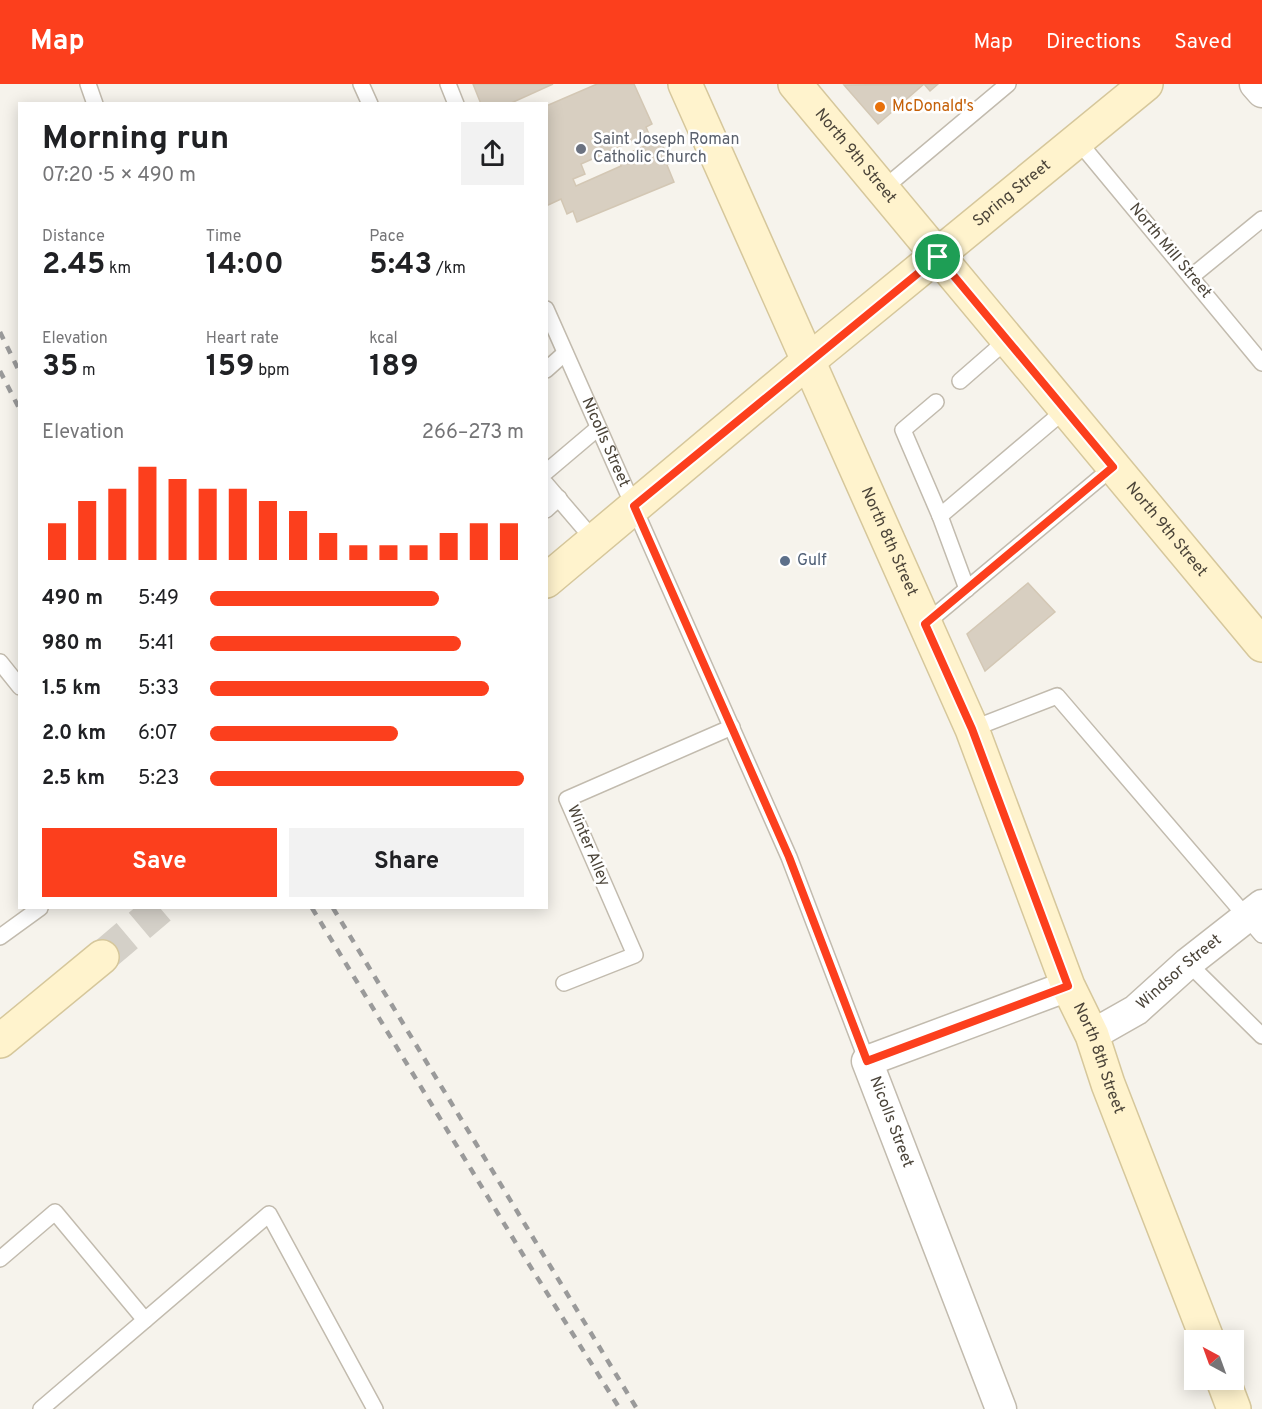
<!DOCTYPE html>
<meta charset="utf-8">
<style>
body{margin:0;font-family:Overpass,sans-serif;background:#f2f2f2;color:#202124;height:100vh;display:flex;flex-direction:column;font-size:22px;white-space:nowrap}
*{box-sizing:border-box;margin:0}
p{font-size:20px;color:#757577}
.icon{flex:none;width:33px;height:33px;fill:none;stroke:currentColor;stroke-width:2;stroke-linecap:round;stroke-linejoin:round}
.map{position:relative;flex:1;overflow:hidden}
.drawer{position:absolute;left:18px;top:18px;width:530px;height:807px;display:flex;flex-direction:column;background:#fff;border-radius:0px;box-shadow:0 3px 15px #0003}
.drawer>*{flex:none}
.needle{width:39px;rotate:319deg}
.fabs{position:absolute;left:1184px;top:1246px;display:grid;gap:12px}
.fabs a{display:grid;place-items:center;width:60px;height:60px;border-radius:0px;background:#fff;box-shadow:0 3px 15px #0003;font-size:30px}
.pin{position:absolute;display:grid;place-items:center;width:51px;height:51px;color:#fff;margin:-26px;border:3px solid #fff;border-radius:50%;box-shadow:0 2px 6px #0007}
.round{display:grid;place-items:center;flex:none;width:63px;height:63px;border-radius:0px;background:#f2f2f2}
.summary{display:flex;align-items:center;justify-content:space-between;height:102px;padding:0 24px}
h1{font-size:33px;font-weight:700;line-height:45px}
.metrics{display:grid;grid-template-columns:repeat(3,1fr);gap:9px;height:102px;padding:6px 24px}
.metrics div{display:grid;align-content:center}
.metrics b{font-size:30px;font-weight:700}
.metrics small{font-size:16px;font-weight:400}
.metrics p{font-size:16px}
.chart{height:168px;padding:12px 24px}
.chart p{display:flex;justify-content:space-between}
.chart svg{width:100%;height:108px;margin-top:6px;stroke:#fc3f1d;stroke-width:6}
.cta{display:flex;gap:12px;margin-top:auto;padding:12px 24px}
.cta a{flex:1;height:69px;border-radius:0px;background:#fc3f1d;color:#fff;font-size:24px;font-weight:700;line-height:69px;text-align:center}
.cta a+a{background:#f2f2f2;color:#202124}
ul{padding:0 24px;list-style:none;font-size:20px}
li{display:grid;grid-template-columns:96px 72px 1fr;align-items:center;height:45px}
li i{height:15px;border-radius:8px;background:#fc3f1d}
header{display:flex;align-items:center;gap:36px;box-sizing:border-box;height:84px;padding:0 30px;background:#fc3f1d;color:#fff}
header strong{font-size:28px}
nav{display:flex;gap:33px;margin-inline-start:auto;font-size:21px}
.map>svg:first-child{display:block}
.building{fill:#d8cfc1;stroke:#d3c7b4;stroke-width:1.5}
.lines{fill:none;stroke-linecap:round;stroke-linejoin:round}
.secondary-tunnel{stroke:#d4d0c8;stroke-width:33;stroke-dasharray:33 16;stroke-linecap:butt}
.lane-casing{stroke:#c2bbae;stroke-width:18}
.street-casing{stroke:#c2bbae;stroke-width:33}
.secondary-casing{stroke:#d6c79b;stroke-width:36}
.lane{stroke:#fff;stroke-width:15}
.street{stroke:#fff;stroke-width:30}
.secondary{stroke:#fff3cd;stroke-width:33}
.rail{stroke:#9a9a9a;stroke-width:4.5;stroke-dasharray:8 8;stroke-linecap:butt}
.route-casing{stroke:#fff;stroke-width:12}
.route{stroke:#fc3f1d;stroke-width:8}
.food-dot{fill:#e8710a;stroke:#fff;stroke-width:2}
.worship-dot{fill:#6b7280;stroke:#fff;stroke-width:2}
.service-dot{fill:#5c6f8a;stroke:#fff;stroke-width:2}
.labels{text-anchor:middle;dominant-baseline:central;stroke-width:5;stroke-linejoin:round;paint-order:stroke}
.food-label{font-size:16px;fill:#c56008;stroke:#fff;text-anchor:start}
.worship-label{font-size:16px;fill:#5b616d;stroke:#fff;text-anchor:start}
.street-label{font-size:16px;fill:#4b4439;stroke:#fff}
.service-label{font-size:16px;fill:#4e5e75;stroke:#fff;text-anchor:start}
</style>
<header>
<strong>Map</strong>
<nav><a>Map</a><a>Directions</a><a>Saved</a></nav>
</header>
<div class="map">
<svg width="1262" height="1325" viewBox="0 0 1262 1325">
<rect width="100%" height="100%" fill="#f6f3ec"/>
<path class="building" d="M 473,0 L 553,0 L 509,20 L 481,20 Z
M 597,0 L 634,0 L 652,40 L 646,43 L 649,50 L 581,80 L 585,90 L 573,95 L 576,102 L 621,82 L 618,74 L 660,55 L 670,79 L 667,81 L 674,98 L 577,138 L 573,127 L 567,130 L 561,115 L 546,122 L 546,22 Z
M 924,0 L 878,40 L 844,1 L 938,0 L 930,7 Z
M 1028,499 L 1055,528 L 985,587 L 967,550 Z"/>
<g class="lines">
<path class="secondary-tunnel" d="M 102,873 L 160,824"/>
<defs>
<g id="lane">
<path d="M 88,0 L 95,20"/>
<path d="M 361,0 L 370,20"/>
<path d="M 448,0 L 456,20"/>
<path d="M 1078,57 L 1262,279"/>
<path d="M 883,105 L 1008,0"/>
<path d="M 1191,193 L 1262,135"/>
<path id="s1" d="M 546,225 L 789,773 L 867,977"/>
<path d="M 546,286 L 565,269"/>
<path d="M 960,297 L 1007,256"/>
<path d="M 936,318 L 903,346 L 940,432"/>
<path d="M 546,388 L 598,344"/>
<path d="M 546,400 L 594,456"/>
<path d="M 546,426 L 559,414"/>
<path d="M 967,505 L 940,432 L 1065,326"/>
<path d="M 925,540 L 1113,383"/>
<path d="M 0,578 L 20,603"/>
<path d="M 972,645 L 1057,612 L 1262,851"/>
<path d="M 0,853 L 40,824"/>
<path d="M 1188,879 L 1262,952"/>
<path d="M 564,899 L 635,871 L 567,715 L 732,643"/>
<path d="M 0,1175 L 55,1128 L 145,1236"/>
<path d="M 41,1325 L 269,1130 L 375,1325"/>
</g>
<g id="street">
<path d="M 1255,0 L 1262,8"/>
<path id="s2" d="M 1092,951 L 1136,926 L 1188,879 L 1262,821"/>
<path d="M 1001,1325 L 867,977 L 1068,902"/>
</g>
<g id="secondary">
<path id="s3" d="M 685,0 L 972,645 L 1068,902 L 1092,951 L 1108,1000 L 1208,1257"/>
<path id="s4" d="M 795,0 L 1262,561"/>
<path id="s5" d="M 546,497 L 807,278 L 1146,0"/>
<path d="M 0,957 L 102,873"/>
<path d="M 1223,1296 L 1234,1325"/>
</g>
</defs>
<use href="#lane" class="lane-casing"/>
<use href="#street" class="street-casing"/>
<use href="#secondary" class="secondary-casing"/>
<use href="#lane" class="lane"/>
<use href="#street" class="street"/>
<use href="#secondary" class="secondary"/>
<path class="rail" d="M 0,248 L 20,289
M 0,287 L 20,326
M 312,824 L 525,1174 L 620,1325
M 333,824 L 637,1325"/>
</g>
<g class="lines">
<defs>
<path id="route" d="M 938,173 L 1113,383 L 925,540 L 972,645 L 1068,902 L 867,977 L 789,773 L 634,422 Z"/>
</defs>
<use href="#route" class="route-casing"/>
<use href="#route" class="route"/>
</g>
<circle class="food-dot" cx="880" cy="23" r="6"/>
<circle class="worship-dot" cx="581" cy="65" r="6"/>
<circle class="service-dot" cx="785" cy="477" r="6"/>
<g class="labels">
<g class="food-label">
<text x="892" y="23">McDonald's</text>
</g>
<g class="worship-label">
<text x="593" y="56">Saint Joseph Roman<tspan x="593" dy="18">Catholic Church</tspan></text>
</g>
<g class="street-label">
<text stroke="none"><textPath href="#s4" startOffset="94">North 9th Street</textPath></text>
<text stroke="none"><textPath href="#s5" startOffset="606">Spring Street</textPath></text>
<text transform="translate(1170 167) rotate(50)">North Mill Street</text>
<text stroke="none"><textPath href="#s1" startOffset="146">Nicolls Street</textPath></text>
<text stroke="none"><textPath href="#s4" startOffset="580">North 9th Street</textPath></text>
<text stroke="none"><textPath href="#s3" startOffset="501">North 8th Street</textPath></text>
<text transform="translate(588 762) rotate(67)">Winter Alley</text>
<text stroke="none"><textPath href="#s2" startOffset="108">Windsor Street</textPath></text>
<text stroke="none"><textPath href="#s3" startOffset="1059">North 8th Street</textPath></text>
<text transform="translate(891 1038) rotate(69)">Nicolls Street</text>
</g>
<g class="service-label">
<text x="797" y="477">Gulf</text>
</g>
</g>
</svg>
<div class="fabs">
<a><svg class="needle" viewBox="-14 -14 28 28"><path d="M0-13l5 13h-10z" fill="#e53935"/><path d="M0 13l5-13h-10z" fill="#757577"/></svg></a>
</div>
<div class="pin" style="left:938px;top:173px;background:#1e9e55"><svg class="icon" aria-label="arrive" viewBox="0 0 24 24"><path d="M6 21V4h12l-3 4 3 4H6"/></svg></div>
<section class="drawer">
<div class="summary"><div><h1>Morning run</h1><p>07:20 · 5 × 490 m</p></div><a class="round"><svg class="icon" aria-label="share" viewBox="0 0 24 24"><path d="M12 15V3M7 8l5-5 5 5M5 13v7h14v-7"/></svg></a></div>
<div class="metrics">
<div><p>Distance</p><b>2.45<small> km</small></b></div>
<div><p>Time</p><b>14:00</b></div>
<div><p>Pace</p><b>5:43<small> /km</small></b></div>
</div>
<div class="metrics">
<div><p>Elevation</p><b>35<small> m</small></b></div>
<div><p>Heart rate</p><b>159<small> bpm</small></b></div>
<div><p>kcal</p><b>189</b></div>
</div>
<div class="chart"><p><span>Elevation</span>266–273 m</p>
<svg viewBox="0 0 160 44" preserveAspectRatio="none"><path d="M5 44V29M15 44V20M25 44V15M35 44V6M45 44V11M55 44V15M65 44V15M75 44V20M85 44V24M95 44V33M105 44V38M115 44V38M125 44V38M135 44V33M145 44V29M155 44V29"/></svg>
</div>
<ul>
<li><b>490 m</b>5:49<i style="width:73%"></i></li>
<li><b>980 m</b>5:41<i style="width:80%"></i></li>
<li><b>1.5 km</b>5:33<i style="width:89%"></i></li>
<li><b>2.0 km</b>6:07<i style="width:60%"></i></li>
<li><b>2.5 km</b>5:23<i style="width:100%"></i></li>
</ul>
<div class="cta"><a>Save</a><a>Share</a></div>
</section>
</div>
